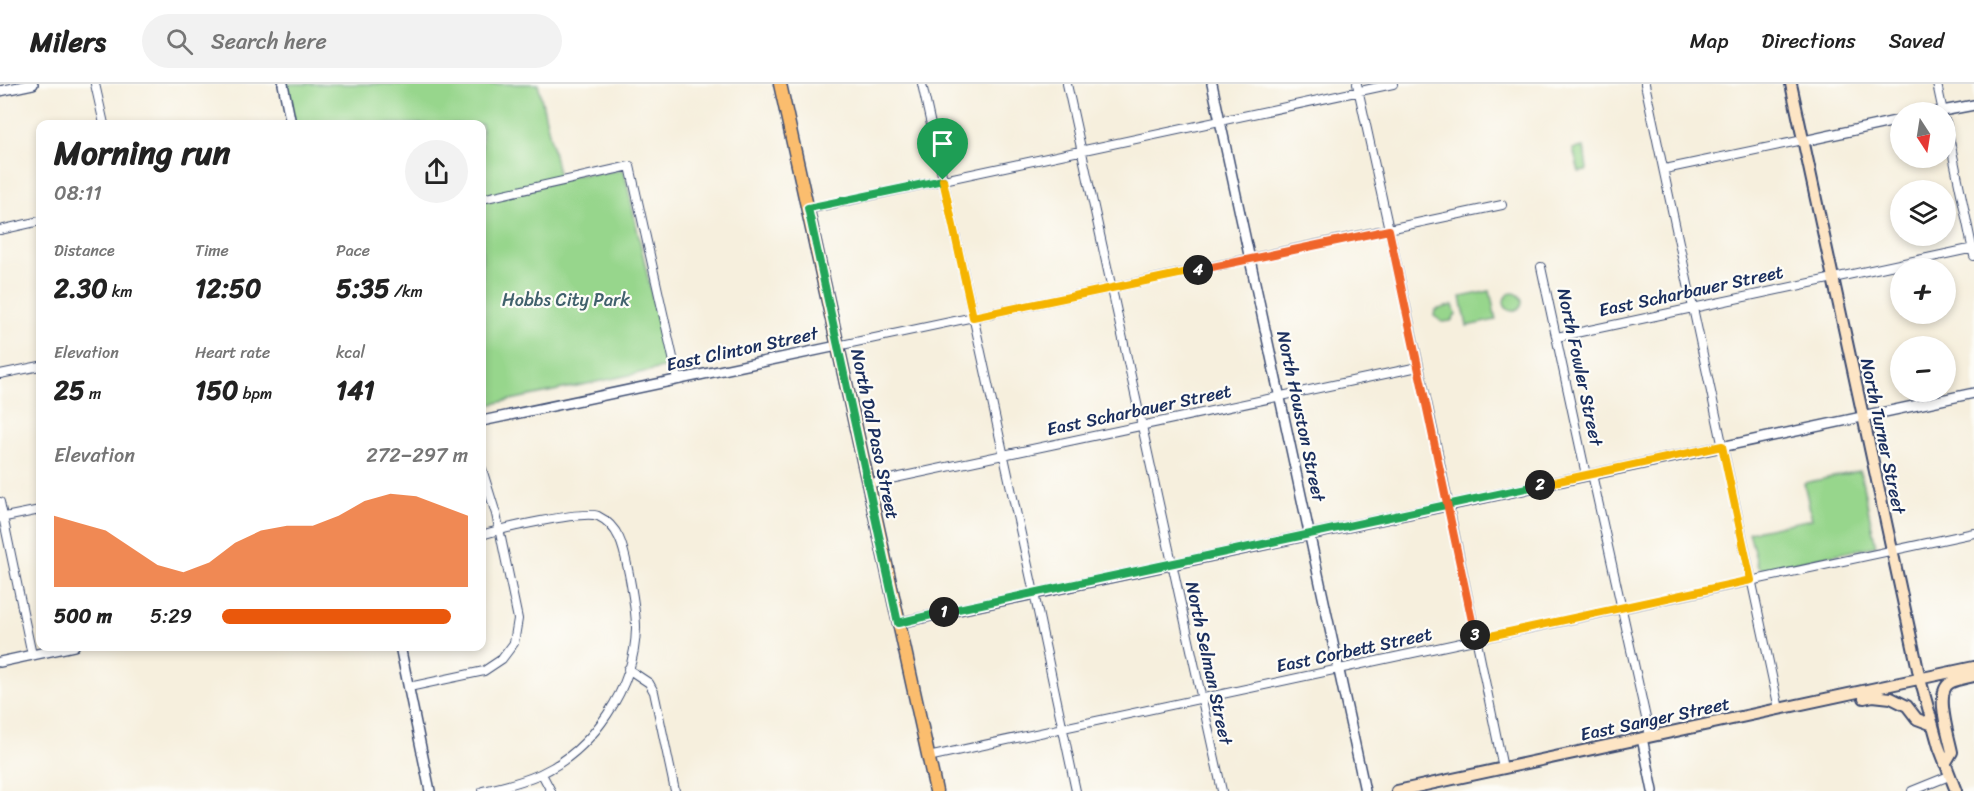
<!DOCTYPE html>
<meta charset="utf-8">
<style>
body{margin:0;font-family:Sriracha,sans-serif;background:#f2f2f2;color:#222;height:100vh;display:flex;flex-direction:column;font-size:22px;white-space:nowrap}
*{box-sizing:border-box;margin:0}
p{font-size:20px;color:#767676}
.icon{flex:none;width:33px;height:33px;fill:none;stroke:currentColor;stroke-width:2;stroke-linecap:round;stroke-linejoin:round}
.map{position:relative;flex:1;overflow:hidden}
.panel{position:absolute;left:36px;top:36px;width:450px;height:531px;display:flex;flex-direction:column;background:#fff;border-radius:12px;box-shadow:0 3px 9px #0003}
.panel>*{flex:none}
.needle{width:39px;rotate:168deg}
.fabs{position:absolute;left:1890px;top:18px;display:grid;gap:12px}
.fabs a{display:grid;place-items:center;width:66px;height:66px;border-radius:50%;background:#fff;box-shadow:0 3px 9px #0003;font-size:30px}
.pin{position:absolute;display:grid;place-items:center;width:51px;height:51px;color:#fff;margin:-62px -26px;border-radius:50% 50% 50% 0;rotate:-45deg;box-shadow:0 0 6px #0007}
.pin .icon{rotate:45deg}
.km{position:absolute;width:30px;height:30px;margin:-15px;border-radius:50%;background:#222;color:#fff;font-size:16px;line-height:30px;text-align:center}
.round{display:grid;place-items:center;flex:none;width:63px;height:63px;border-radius:32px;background:#f2f2f2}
.headline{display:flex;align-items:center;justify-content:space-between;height:102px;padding:0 18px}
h1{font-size:33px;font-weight:800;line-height:45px}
.stats{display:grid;grid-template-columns:repeat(3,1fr);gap:9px;height:102px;padding:6px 18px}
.stats div{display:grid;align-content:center}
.stats b{font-size:26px;font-weight:800}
.stats small{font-size:16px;font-weight:400}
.stats p{font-size:16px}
.chart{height:168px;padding:12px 18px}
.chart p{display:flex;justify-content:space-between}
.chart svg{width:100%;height:108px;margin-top:6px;fill:#ea580c;opacity:.7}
ul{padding:0 18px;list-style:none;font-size:20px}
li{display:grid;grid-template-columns:96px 72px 1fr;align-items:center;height:45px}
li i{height:15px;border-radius:8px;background:#ea580c}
header{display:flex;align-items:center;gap:36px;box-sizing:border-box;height:84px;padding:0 30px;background:#fff;border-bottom:2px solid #e0e0e0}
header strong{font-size:28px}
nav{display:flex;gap:33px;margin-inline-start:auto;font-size:21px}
.search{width:420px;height:54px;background:#f2f2f2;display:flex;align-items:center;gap:15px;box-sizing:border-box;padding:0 21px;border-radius:33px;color:#767676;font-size:22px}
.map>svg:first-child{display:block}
.green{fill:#97d68c;stroke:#598275;stroke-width:1.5}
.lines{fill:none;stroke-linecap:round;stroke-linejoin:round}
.minor-casing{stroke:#3c4c71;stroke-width:10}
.tertiary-casing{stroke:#3c4c71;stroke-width:12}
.secondary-casing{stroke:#3c4c71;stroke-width:14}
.primary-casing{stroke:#3c4c71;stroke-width:15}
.minor{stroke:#fff;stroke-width:8}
.tertiary{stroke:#fff;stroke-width:9}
.secondary{stroke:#fde5c5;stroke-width:10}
.primary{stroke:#fbbd6e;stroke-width:12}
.split-1-casing{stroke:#fff;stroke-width:12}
.split-2-casing{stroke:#fff;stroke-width:12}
.split-3-casing{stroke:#fff;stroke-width:12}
.split-4-casing{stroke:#fff;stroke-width:12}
.split-5-casing{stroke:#fff;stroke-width:12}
.split-1{stroke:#22a559;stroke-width:8}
.split-2{stroke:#22a559;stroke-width:8}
.split-3{stroke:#f5b400;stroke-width:8}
.split-4{stroke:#f0652b;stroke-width:8}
.split-5{stroke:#f5b400;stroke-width:8}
.labels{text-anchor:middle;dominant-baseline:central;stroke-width:4.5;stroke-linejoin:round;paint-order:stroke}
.street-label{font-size:18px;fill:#1b2f5e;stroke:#fdfcf7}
.park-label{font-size:18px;fill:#40616c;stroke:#fdfcf7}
</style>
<header>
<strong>Milers</strong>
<div class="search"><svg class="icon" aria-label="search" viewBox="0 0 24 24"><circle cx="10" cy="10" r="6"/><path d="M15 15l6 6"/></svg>Search here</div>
<nav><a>Map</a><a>Directions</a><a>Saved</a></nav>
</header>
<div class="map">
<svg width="1974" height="707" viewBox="0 0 1974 707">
<rect width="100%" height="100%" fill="#fdfcf7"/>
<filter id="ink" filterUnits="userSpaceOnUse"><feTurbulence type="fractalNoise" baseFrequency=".0167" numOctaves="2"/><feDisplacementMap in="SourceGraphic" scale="12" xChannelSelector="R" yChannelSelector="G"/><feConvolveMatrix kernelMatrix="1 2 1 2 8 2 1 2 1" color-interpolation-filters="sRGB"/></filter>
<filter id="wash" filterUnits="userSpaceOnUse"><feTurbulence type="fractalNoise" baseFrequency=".008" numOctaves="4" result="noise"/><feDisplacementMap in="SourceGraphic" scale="24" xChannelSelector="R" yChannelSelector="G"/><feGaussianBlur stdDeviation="1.35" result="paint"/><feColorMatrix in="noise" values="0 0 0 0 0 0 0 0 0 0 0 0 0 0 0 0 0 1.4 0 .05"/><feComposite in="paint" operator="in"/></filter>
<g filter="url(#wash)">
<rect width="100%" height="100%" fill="#f6efdd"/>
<path class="green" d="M 285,0 L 538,0 L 559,93 L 624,86 L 668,283 L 482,322 L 482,40 L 294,40 Z
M 1584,63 L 1587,85 L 1586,87 L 1579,88 L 1573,65 Z
M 1490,207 L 1496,236 L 1467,242 L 1461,213 Z
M1504 218a9 9 0 1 1 18 0a9 9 0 1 1-18 0Z
M 1453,221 L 1456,231 L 1451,237 L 1443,238 L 1434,232 L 1435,226 Z
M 1860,387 L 1876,462 L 1763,485 L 1758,483 L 1749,448 L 1812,435 L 1804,399 Z"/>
</g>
<g filter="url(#ink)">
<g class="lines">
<defs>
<path id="minor" d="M 95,0 L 104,40
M 922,0 L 1034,509 L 1076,707
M 1067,0 L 1222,707
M 1357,0 L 1434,350 L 1503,684
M 1645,0 L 1779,625
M 1937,0 L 1943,28
M 1946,38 L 1974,172
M 1665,85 L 1803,56
M 482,115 L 630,82 L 678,296
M 808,125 L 1393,0
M 0,146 L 40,137
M 1541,183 L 1586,391
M 1557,253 L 1974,164
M 837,262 L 1502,121
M 0,290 L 40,282
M 1592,390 L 1650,652
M 867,400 L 1418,283
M 0,418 L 32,571
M 0,434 L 40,426
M 482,451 C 500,445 583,426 598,432 C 621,443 624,467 629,490 C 632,507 636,526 636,544 C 635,603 593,666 540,690 C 522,698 502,703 483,707
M 628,585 L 649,599 L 654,608 L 675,707
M 409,603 L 484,587 L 502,575 L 514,559 L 518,535 L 496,430 L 482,385
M 928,673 L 1974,449
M 542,690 L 551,707
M 1912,707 L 1949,692"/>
<path id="tertiary" d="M 283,0 L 291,40
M 1212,0 L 1365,707
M 0,7 L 33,0
M 1937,28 L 1974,21
M 1803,56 L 1804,57 L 1900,36
M 482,337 L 837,262
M 898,539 L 1974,309
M 400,562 L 430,707
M 0,578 L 74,562
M 1642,654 L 1653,707"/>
<path id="secondary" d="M 1791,0 L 1920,595 L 1939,663 L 1956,707
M 1864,614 L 1873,612 L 1891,614 L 1907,622 L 1917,635 L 1933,641
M 1945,680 L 1952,668 C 1949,652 1934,608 1950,599 C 1957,595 1967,594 1974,592
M 1397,707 L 1974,583"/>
<path id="primary" d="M 780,0 L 936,707"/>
</defs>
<use href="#minor" class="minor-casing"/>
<use href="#tertiary" class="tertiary-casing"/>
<use href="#secondary" class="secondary-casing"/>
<use href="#primary" class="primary-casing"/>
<use href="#minor" class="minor"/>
<use href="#tertiary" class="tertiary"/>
<use href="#secondary" class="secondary"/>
<use href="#primary" class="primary"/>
</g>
</g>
<g class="lines" filter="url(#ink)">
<defs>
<path id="split-1" d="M 943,96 L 808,124 L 898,539 L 944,528"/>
<path id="split-2" d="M 944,528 L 1540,401"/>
<path id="split-3" d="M 1475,551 L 1476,555 L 1751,496 L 1722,362 L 1540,401"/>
<path id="split-4" d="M 1198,186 L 1389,146 L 1475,551"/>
<path id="split-5" d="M 943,96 L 973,233 L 1198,186"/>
</defs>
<use href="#split-1" class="split-1-casing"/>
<use href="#split-2" class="split-2-casing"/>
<use href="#split-3" class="split-3-casing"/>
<use href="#split-4" class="split-4-casing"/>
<use href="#split-5" class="split-5-casing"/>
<use href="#split-1" class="split-1"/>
<use href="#split-2" class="split-2"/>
<use href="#split-3" class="split-3"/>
<use href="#split-4" class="split-4"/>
<use href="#split-5" class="split-5"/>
</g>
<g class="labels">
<g class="street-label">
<text transform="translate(1691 207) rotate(-12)">East Scharbauer Street</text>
<text transform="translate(742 265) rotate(-12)">East Clinton Street</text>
<text transform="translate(1580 283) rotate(78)">North Fowler Street</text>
<text transform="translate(1139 326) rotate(-12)">East Scharbauer Street</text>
<text transform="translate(1301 332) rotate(78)">North Houston Street</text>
<text transform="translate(875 350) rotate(78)">North Dal Paso Street</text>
<text transform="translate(1883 352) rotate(78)">North Turner Street</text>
<text transform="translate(1354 566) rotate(-12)">East Corbett Street</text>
<text transform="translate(1209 579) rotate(78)">North Selman Street</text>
<text transform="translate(1655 635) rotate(-12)">East Sanger Street</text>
</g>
<g class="park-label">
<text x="566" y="216">Hobbs City Park</text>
</g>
</g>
</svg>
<div class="fabs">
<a><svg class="needle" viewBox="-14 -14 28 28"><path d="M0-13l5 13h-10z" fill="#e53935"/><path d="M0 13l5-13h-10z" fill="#767676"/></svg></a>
<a><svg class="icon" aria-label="layers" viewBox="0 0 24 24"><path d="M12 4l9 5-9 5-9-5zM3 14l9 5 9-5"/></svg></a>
<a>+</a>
<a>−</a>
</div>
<div class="pin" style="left:943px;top:96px;background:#1e9e55"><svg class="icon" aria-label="arrive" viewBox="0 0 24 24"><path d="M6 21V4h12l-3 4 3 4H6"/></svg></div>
<b class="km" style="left:944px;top:528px">1</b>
<b class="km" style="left:1540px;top:401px">2</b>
<b class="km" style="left:1475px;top:551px">3</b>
<b class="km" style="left:1198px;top:186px">4</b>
<section class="panel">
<div class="headline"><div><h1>Morning run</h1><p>08:11</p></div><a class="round"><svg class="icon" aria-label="share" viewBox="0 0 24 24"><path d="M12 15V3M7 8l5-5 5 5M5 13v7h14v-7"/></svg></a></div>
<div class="stats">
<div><p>Distance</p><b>2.30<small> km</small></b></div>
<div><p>Time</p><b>12:50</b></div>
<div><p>Pace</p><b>5:35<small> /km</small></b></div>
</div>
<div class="stats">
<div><p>Elevation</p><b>25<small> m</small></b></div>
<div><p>Heart rate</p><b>150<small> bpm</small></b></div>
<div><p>kcal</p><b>141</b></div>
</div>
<div class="chart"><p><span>Elevation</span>272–297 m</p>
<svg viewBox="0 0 160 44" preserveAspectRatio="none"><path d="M0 44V15L10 18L20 21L30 28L40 35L50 38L60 34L70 26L80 21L90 19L100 19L110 15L120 9L130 6L140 7L150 11L160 15V44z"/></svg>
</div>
<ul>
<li><b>500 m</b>5:29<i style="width:93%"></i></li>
</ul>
</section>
</div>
